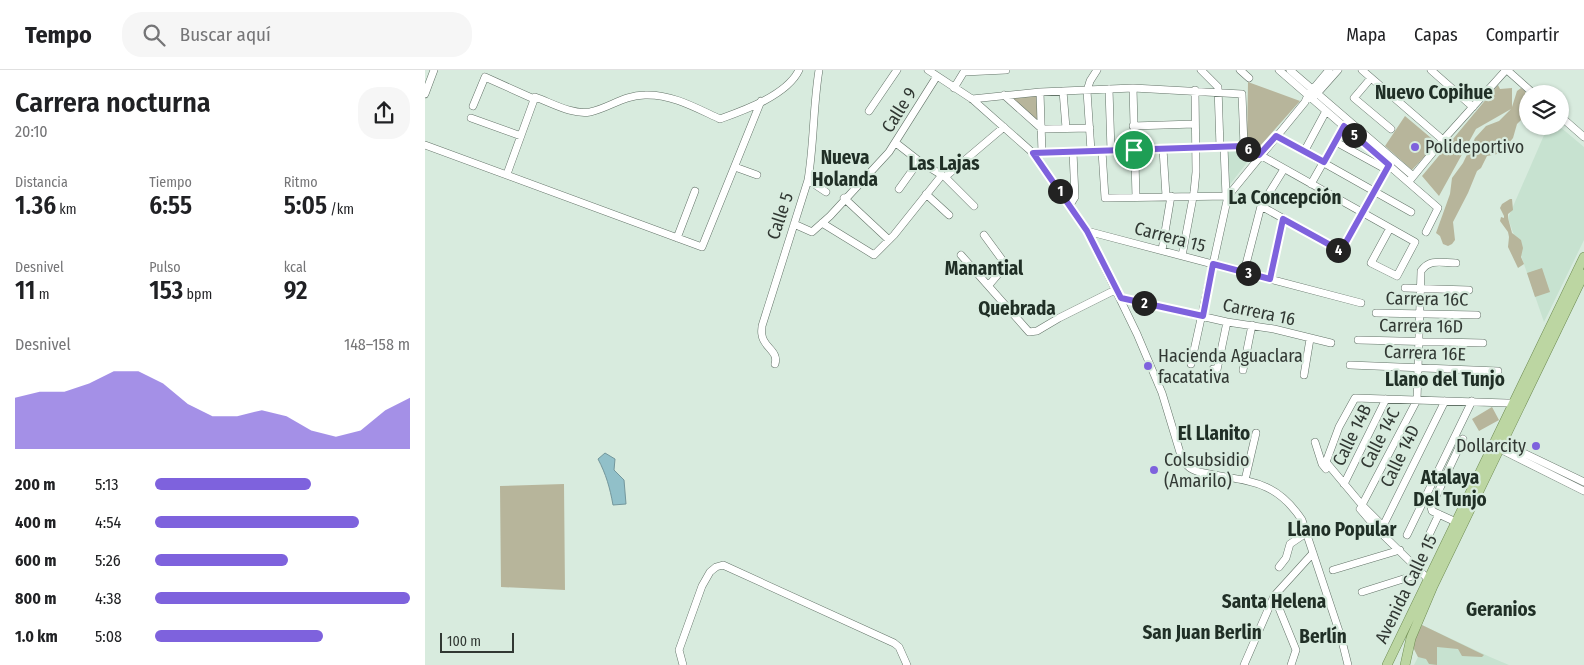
<!DOCTYPE html>
<html lang="es">
<meta charset="utf-8">
<style>
body{margin:0;font-family:"Fira Sans Condensed",sans-serif;background:#f6f6f6;color:#202124;height:100vh;display:flex;flex-direction:column;font-size:19px;white-space:nowrap}
*{box-sizing:border-box;margin:0}
p{font-size:16px;color:#757577}
.icon{flex:none;width:28px;height:28px;fill:none;stroke:currentColor;stroke-width:2;stroke-linecap:round;stroke-linejoin:round}
.map{position:relative;flex:1;overflow:hidden}
.sheet{display:flex;flex-direction:column;background:#fff;width:425px}
.sheet>*{flex:none}
.controls{position:absolute;left:1094px;top:15px;display:grid;gap:10px}
.controls a{display:grid;place-items:center;width:50px;height:50px;border-radius:50%;background:#fff;box-shadow:0 1px 4px #0004;font-size:25px}
.scale{position:absolute;left:15px;bottom:12px;width:74px;box-sizing:border-box;padding-left:5px;border:2px solid #313833;border-top:0;font-size:14px;line-height:18px;white-space:nowrap;color:#313833;-webkit-text-stroke:4px #d8ebde;paint-order:stroke}
.pin{position:absolute;display:grid;place-items:center;width:42px;height:42px;color:#fff;margin:-21px;border:2px solid #fff;border-radius:50%;box-shadow:0 1px 5px #0007}
.km{position:absolute;width:25px;height:25px;margin:-12px;border-radius:50%;background:#222;color:#fff;font-size:14px;line-height:25px;text-align:center}
.round{display:grid;place-items:center;flex:none;width:52px;height:52px;border-radius:20px;background:#f6f6f6}
.headline{display:flex;align-items:center;justify-content:space-between;height:85px;padding:0 15px}
h1{font-size:28px;font-weight:600;line-height:38px}
.stats{display:grid;grid-template-columns:repeat(3,1fr);gap:8px;height:85px;padding:5px 15px}
.stats div{display:grid;align-content:center}
.stats b{font-size:25px;font-weight:600}
.stats small{font-size:14px;font-weight:400}
.stats p{font-size:14px}
.chart{height:140px;padding:10px 15px}
.chart p{display:flex;justify-content:space-between}
.chart svg{width:100%;height:90px;margin-top:5px;fill:#7e62dd;opacity:.7}
ul{padding:0 15px;list-style:none;font-size:16px}
li{display:grid;grid-template-columns:80px 60px 1fr;align-items:center;height:38px}
li i{height:12px;border-radius:6px;background:#7e62dd}
header{display:flex;align-items:center;gap:30px;box-sizing:border-box;height:70px;padding:0 25px;background:#fff;border-bottom:1px solid #e0e0e0}
header strong{font-size:24px}
nav{display:flex;gap:28px;margin-inline-start:auto;font-size:18px}
.search{width:350px;height:45px;background:#f6f6f6;display:flex;align-items:center;gap:12px;box-sizing:border-box;padding:0 18px;border-radius:20px;color:#757577;font-size:19px}
main{display:flex;flex:1;min-height:0}
.map>svg:first-child{display:block}
.built{fill:#c7e2d0}
.green{fill:#b7b59b}
.water{fill:#91c0c9;stroke:#74979c}
.lines{fill:none;stroke-linecap:round;stroke-linejoin:round}
.minor-casing{stroke:#637368;stroke-width:8}
.major-casing{stroke:#6f8c53;stroke-width:10}
.minor{stroke:#fff;stroke-width:7}
.major{stroke:#bcd6a2;stroke-width:9}
.route-casing{stroke:#fff;stroke-width:10}
.route{stroke:#7e62dd;stroke-width:6}
.poi-dot{fill:#7e62dd;stroke:#d8ebde;stroke-width:2}
.labels{text-anchor:middle;dominant-baseline:central;stroke-width:4.5;stroke-linejoin:round;paint-order:stroke}
.street-label{font-size:18px;fill:#313833;stroke:#d8ebde}
.poi-label{font-size:18px;fill:#313833;stroke:#d8ebde;text-anchor:start}
.neighbourhood-label{font-size:19px;font-weight:bold;fill:#202f26;stroke:#d8ebde}
</style>
<header>
<strong>Tempo</strong>
<div class="search"><svg class="icon" aria-label="search" viewBox="0 0 24 24"><circle cx="10" cy="10" r="6"/><path d="M15 15l6 6"/></svg>Buscar aquí</div>
<nav><a>Mapa</a><a>Capas</a><a>Compartir</a></nav>
</header>
<main>
<section class="sheet">
<div class="headline"><div><h1>Carrera nocturna</h1><p>20:10</p></div><a class="round"><svg class="icon" aria-label="share" viewBox="0 0 24 24"><path d="M12 15V3M7 8l5-5 5 5M5 13v7h14v-7"/></svg></a></div>
<div class="stats">
<div><p>Distancia</p><b>1.36<small> km</small></b></div>
<div><p>Tiempo</p><b>6:55</b></div>
<div><p>Ritmo</p><b>5:05<small> /km</small></b></div>
</div>
<div class="stats">
<div><p>Desnivel</p><b>11<small> m</small></b></div>
<div><p>Pulso</p><b>153<small> bpm</small></b></div>
<div><p>kcal</p><b>92</b></div>
</div>
<div class="chart"><p><span>Desnivel</span>148–158 m</p>
<svg viewBox="0 0 160 44" preserveAspectRatio="none"><path d="M0 44V19L10 16L20 16L30 12L40 6L50 6L60 12L70 22L80 28L90 28L100 25L110 28L120 35L130 38L140 35L150 25L160 19V44z"/></svg>
</div>
<ul>
<li><b>200 m</b>5:13<i style="width:61%"></i></li>
<li><b>400 m</b>4:54<i style="width:80%"></i></li>
<li><b>600 m</b>5:26<i style="width:52%"></i></li>
<li><b>800 m</b>4:38<i style="width:100%"></i></li>
<li><b>1.0 km</b>5:08<i style="width:66%"></i></li>
</ul>
</section>
<div class="map">
<svg width="1159" height="595" viewBox="0 0 1159 595">
<rect width="100%" height="100%" fill="#d8ebde"/>
<path class="built" d="M 1123,56 L 1134,56 L 1159,77 L 1159,170 L 1119,252 L 1083,148 Z
M 817,81 L 827,86 L 803,117 L 801,82 Z
M 997,555 L 1065,587 L 1084,595 L 989,595 L 993,587 L 987,575 Z"/>
<path class="green" d="M 823,12 L 875,31 L 835,76 L 822,70 Z
M 1073,15 L 1075,19 L 1087,18 L 1087,37 L 1092,21 L 1096,18 L 1100,21 L 1102,29 L 1099,47 L 1092,54 L 1088,68 L 1079,79 L 1072,84 L 1062,86 L 1056,98 L 1052,101 L 1043,123 L 1028,152 L 1030,170 L 1027,174 L 1023,176 L 1018,174 L 1015,166 L 1011,163 L 1025,124 L 1027,108 L 1038,93 L 1050,68 L 1061,56 L 1074,51 L 1086,39 L 1051,59 L 1014,126 L 997,106 Z
M 613,25 L 614,53 L 585,27 Z
M 980,46 L 1012,73 L 987,100 L 960,76 Z
M 1085,129 L 1087,129 L 1088,140 L 1083,144 L 1083,148 L 1087,163 L 1096,170 L 1098,178 L 1096,187 L 1099,194 L 1093,198 L 1083,177 L 1084,167 L 1083,162 L 1075,151 L 1076,147 L 1079,148 L 1079,146 L 1075,138 L 1077,134 Z
M 1117,198 L 1125,222 L 1110,227 L 1102,203 Z
M 1067,337 L 1074,350 L 1054,361 L 1047,349 Z
M 139,414 L 140,520 L 76,517 L 75,416 Z
M 997,555 L 1059,585 L 1057,587 L 1037,586 L 1033,579 L 1012,577 L 1012,595 L 1004,594 L 1001,589 L 993,587 L 987,575 Z"/>
<path class="water" d="M 180,383 L 190,389 L 189,400 L 199,410 L 201,434 L 188,435 C 185,418 181,404 173,389 Z"/>
<g class="lines">
<defs>
<path id="minor" d="M 503,0 L 547,29 L 608,83 L 662,161 L 712,264 L 737,323 L 757,389 C 762,397 766,399 774,402 C 818,412 848,406 877,450 L 916,567 L 923,595
M 776,0 L 793,17 L 795,77
M 815,0 L 824,8
M 854,0 L 1013,138 L 1001,162
M 865,0 L 988,106
M 937,0 L 1018,70
M 1006,0 L 1048,37
M 1082,0 L 1109,24
M 539,2 L 581,0
M 946,8 L 929,28 L 966,59
M 529,18 L 540,0
M 708,18 L 711,127
M 684,19 L 686,81
M 638,21 L 641,58
M 615,22 L 617,83
M 0,24 L 9,0
M 579,25 L 617,59 L 665,58
M 889,27 L 913,0
M 547,29 L 615,22 L 708,18 L 817,24 L 819,76
M 48,36 L 60,7 L 109,29
M 444,41 L 472,0
M 1135,46 L 1159,67
M 46,48 L 96,66
M 708,56 L 769,54
M 851,66 L 986,142
M 911,72 L 962,100
M 471,73 L 494,91 L 520,107 L 549,136
M 0,75 L 277,177 L 336,31
M 799,77 L 801,126
M 738,79 L 741,126
M 666,81 L 662,21 L 665,11 L 672,0
M 677,81 L 680,128 L 803,126
M 879,82 L 901,41
M 608,83 L 819,76 L 990,172 L 972,206 L 946,193 L 965,158
M 310,97 L 332,105
M 82,104 L 110,27 C 127,33 147,45 165,42 C 184,38 199,25 220,25 C 247,24 271,38 295,49 C 320,40 362,25 374,0
M 520,107 L 579,57
M 986,109 L 1018,70 L 1081,0
M 383,110 L 401,122
M 886,114 L 919,56
M 474,119 L 494,91
M 501,124 L 524,145
M 419,128 L 464,170
M 645,135 L 650,127 L 648,82
M 836,136 L 916,181 L 964,95
M 397,153 L 449,185 L 469,165 L 517,105
M 369,154 L 387,162 L 405,146 L 464,82 L 512,6
M 662,161 L 936,233
M 559,165 L 581,195 L 564,215
M 252,168 L 270,121
M 737,180 L 746,126
M 536,185 L 604,262 L 612,261 L 634,248 L 692,219
M 757,186 L 769,122 L 771,102 L 770,20
M 819,202 L 836,136 L 859,99
M 845,209 L 858,149
M 980,218 L 1044,220
M 696,228 L 802,252 L 849,259 L 906,273
M 951,243 L 1052,245
M 933,270 L 1058,273
M 350,294 C 354,281 338,277 337,265 C 336,262 337,259 337,256 L 383,110 C 389,74 388,37 394,0
M 766,294 L 803,126 L 880,32 L 883,25 L 904,0
M 925,295 L 1073,301
M 788,299 L 792,300 L 802,252
M 818,300 L 827,255
M 879,305 L 885,269
M 1020,331 L 958,456 L 937,435 L 901,392 L 914,357 L 930,328 L 1082,333 L 1088,333
M 890,372 L 897,394 L 901,399
M 1078,373 L 1159,412
M 1075,379 L 1159,421
M 820,410 L 831,363
M 919,414 L 961,329
M 937,435 L 992,330 L 996,201 C 1005,188 1017,193 1031,193
M 935,439 L 953,460 L 1004,510
M 1031,452 L 1007,441 L 1006,437 L 1038,369
M 982,465 L 1047,331
M 1004,465 L 1014,444
M 854,497 L 861,488 L 865,474 L 881,463
M 908,500 L 975,480
M 937,522 L 997,503
M 849,526 L 871,580 L 866,595
M 258,595 L 254,580 L 277,516 L 285,502 L 291,497 L 298,495 L 469,573 L 474,577 L 482,595
M 819,595 L 849,526 L 888,483"/>
<path id="major" d="M 962,595 L 1159,187
M 980,595 L 986,568 L 1008,516 L 1159,204"/>
</defs>
<use href="#minor" class="minor-casing"/>
<use href="#major" class="major-casing"/>
<use href="#minor" class="minor"/>
<use href="#major" class="major"/>
</g>
<g class="lines">
<defs>
<path id="route" d="M 919,56 L 964,95 L 916,181 L 858,149 L 845,209 L 788,194 L 778,246 L 696,228 L 662,161 L 608,83 L 819,76 L 834,85 L 851,66 L 899,92 Z"/>
</defs>
<use href="#route" class="route-casing"/>
<use href="#route" class="route"/>
</g>
<g class="poi-dot">
<circle cx="990" cy="77" r="5"/>
<circle cx="723" cy="296" r="5"/>
<circle cx="1111" cy="376" r="5"/>
<circle cx="729" cy="400" r="5"/>
</g>
<g class="labels">
<g class="street-label">
<text transform="translate(474 40) rotate(-58)">Calle 9</text>
<text transform="translate(355 146) rotate(-72)">Calle 5</text>
<text transform="translate(745 167) rotate(15)">Carrera 15</text>
<text transform="translate(1002 229) rotate(1)">Carrera 16C</text>
<text transform="translate(834 242) rotate(12)">Carrera 16</text>
<text transform="translate(996 256) rotate(1)">Carrera 16D</text>
<text transform="translate(1000 283) rotate(2)">Carrera 16E</text>
<text transform="translate(927 365) rotate(-64)">Calle 14B</text>
<text transform="translate(955 368) rotate(-63)">Calle 14C</text>
<text transform="translate(975 386) rotate(-64)">Calle 14D</text>
<text transform="translate(981 519) rotate(-64)">Avenida Calle 15</text>
</g>
<g class="poi-label">
<text x="1000" y="77">Polideportivo</text>
<text x="733" y="286">Hacienda Aguaclara<tspan x="733" dy="21">facatativa</tspan></text>
<text x="1101" y="376" text-anchor="end">Dollarcity</text>
<text x="739" y="390">Colsubsidio<tspan x="739" dy="21">(Amarilo)</tspan></text>
</g>
<g class="neighbourhood-label">
<text x="1009" y="22">Nuevo Copihue</text>
<text x="420" y="87">Nueva<tspan x="420" dy="22">Holanda</tspan></text>
<text x="519" y="93">Las Lajas</text>
<text x="860" y="127">La Concepción</text>
<text x="559" y="198">Manantial</text>
<text x="592" y="238">Quebrada</text>
<text x="1020" y="309">Llano del Tunjo</text>
<text x="789" y="363">El Llanito</text>
<text x="1025" y="407">Atalaya<tspan x="1025" dy="22">Del Tunjo</tspan></text>
<text x="917" y="459">Llano Popular</text>
<text x="849" y="531">Santa Helena</text>
<text x="1076" y="539">Geranios</text>
<text x="777" y="562">San Juan Berlin</text>
<text x="898" y="566">Berlín</text>
</g>
</g>
</svg>
<div class="controls">
<a><svg class="icon" aria-label="layers" viewBox="0 0 24 24"><path d="M12 4l9 5-9 5-9-5zM3 14l9 5 9-5"/></svg></a>
</div>
<div class="scale">100 m</div>
<div class="pin" style="left:709px;top:80px;background:#1e9e55"><svg class="icon" aria-label="arrive" viewBox="0 0 24 24"><path d="M6 21V4h12l-3 4 3 4H6"/></svg></div>
<b class="km" style="left:635px;top:121px">1</b>
<b class="km" style="left:719px;top:233px">2</b>
<b class="km" style="left:823px;top:203px">3</b>
<b class="km" style="left:913px;top:180px">4</b>
<b class="km" style="left:929px;top:65px">5</b>
<b class="km" style="left:823px;top:79px">6</b>
</div>
</main>
